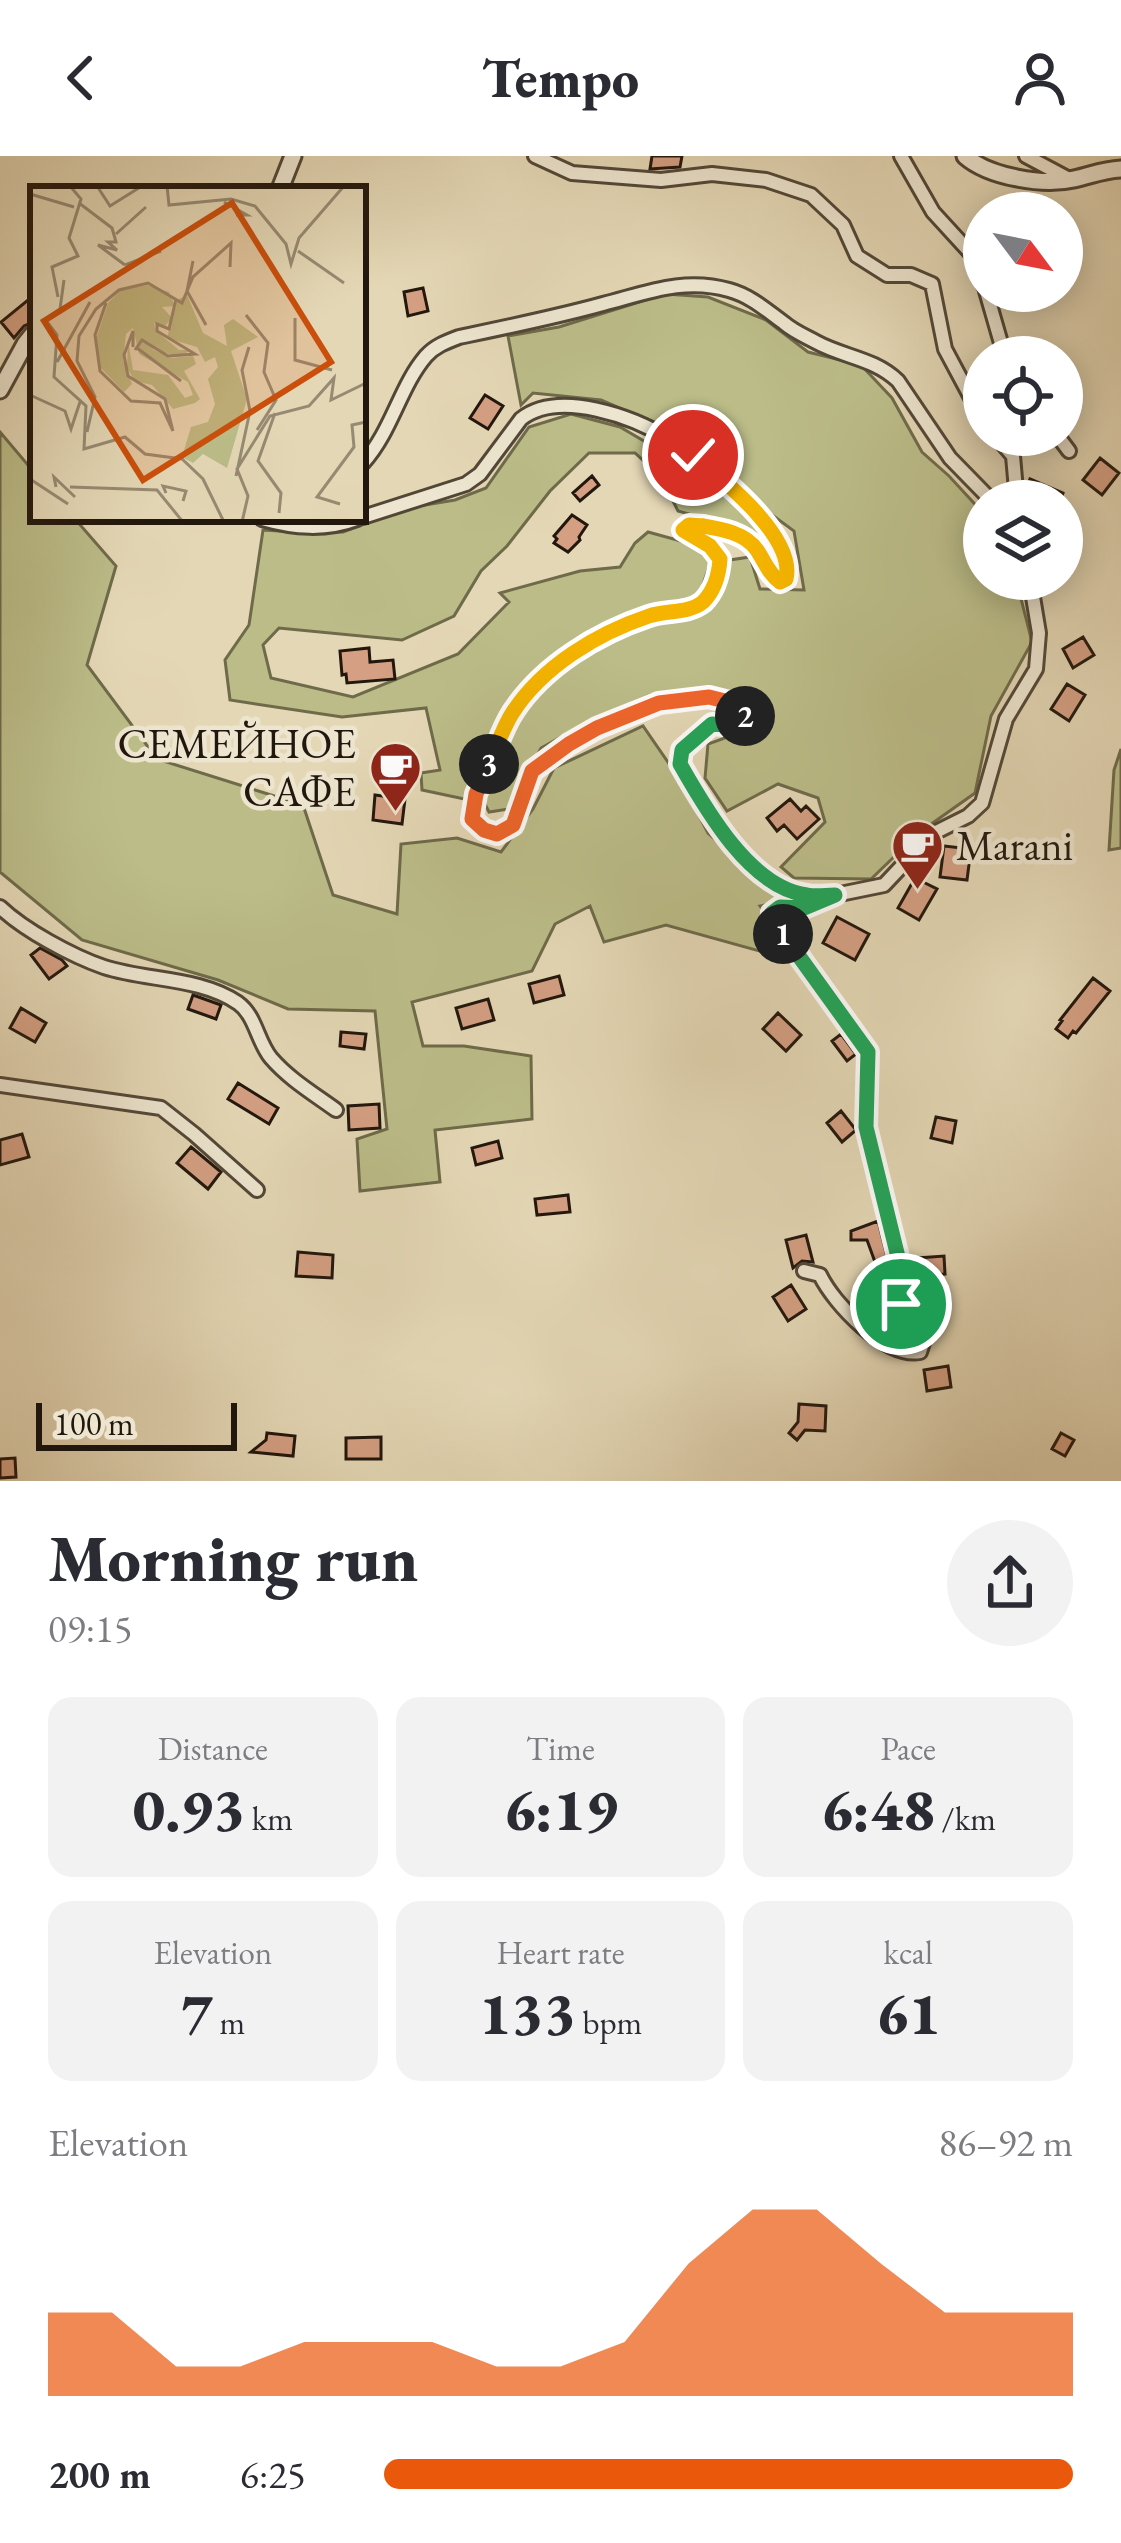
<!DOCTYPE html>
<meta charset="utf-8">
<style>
body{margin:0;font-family:"EB Garamond",serif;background:#f2f2f3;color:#2b2b33;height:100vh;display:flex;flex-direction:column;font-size:45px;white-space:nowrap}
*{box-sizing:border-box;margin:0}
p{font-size:39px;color:#7c7c81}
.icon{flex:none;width:66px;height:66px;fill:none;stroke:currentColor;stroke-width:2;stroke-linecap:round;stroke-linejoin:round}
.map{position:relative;height:1325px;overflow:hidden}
.side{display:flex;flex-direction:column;background:#fff;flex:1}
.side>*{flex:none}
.needle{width:78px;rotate:122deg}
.tools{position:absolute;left:963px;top:36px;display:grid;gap:24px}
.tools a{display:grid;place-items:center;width:120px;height:120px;border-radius:50%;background:#fff;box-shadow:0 6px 30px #0003;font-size:60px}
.scale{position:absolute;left:36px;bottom:30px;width:201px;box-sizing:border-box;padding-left:12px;border:6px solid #22170d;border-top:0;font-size:33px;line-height:42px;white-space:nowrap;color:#22170d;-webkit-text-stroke:9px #ede5cf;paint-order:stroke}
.pin{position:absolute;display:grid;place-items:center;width:102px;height:102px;color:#fff;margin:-51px;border:6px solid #fff;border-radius:50%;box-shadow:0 3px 12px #0007}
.km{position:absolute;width:60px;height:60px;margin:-30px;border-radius:50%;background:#222;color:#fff;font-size:33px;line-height:60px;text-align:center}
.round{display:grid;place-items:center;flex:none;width:126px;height:126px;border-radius:63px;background:#f2f2f3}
.summary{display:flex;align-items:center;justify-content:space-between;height:204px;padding:0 48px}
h1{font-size:66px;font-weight:800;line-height:90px}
.stats{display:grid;grid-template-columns:repeat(3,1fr);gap:18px;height:204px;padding:12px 48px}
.stats div{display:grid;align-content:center;border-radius:24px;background:#f2f2f3;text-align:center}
.stats b{font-size:60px;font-weight:800}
.stats small{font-size:33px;font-weight:400}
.stats p{font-size:33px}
.chart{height:336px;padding:24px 48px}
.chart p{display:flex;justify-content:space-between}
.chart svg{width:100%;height:216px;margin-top:12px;fill:#ea580c;opacity:.7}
ul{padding:0 48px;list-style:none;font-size:39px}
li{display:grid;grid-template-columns:192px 144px 1fr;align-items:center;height:90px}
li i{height:30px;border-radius:15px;background:#ea580c}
header{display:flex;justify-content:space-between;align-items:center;height:156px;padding:0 48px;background:#fff;font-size:54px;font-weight:800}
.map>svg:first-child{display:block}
.green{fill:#bbbc88;stroke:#6e6a4a;stroke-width:3}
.building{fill:#d49f83;stroke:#22170d;stroke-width:3}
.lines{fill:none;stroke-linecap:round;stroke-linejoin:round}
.minor-casing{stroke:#524737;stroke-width:18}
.tertiary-casing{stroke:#524737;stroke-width:21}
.minor{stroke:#ede5cf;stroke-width:12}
.tertiary{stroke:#ede5cf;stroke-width:15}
.split-1-casing{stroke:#fff;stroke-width:24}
.split-2-casing{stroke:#fff;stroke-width:24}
.split-3-casing{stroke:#fff;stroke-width:24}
.split-4-casing{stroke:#fff;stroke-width:24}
.split-5-casing{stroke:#fff;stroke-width:24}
.split-1{stroke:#22a559;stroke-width:15}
.split-2{stroke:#22a559;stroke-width:15}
.split-3{stroke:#f0652b;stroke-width:15}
.split-4{stroke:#f5b400;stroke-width:15}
.split-5{stroke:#f5b400;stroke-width:15}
.labels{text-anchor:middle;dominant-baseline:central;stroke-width:9;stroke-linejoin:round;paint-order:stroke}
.poi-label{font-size:42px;fill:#22170d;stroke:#ede5cf;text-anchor:end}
.inset-road{fill:none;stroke:#968a72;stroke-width:3}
.view{fill:#ca4f0c;fill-opacity:0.15;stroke:#ca4f0c;stroke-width:6}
.inset-edge{fill:none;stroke:#22170d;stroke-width:6}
</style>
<header><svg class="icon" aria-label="back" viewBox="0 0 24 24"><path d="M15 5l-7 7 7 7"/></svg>Tempo<svg class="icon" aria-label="person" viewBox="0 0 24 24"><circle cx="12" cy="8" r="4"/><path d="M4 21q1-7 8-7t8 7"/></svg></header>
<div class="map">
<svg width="1121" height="1325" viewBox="0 0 1121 1325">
<rect width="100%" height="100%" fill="#e4d7b5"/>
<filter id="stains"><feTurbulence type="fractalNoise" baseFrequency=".00167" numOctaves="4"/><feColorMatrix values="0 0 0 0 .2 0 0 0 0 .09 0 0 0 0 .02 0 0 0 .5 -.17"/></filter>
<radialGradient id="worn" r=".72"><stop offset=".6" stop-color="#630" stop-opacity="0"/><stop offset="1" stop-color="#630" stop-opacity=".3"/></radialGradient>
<path class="green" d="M 665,138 L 708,141 L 766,164 L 808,196 L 861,209 L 892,242 L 922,296 L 949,320 L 984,358 L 984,423 L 1016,423 L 1032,486 L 991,560 L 975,637 L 920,676 L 871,723 L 794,722 L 781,711 L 825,666 L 818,642 L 778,628 L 727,655 L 705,622 L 708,588 L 755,571 L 762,549 L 709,536 L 650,539 L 593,563 L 541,592 L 509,653 L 489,656 L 482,642 L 510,572 L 552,522 L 624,476 L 698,458 L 730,404 L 750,401 L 760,433 L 804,434 L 794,375 L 760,350 L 716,307 L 671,274 L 601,244 L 533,237 L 521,249 L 508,180 L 559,171 Z
M 571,258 L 620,271 L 683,308 L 751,360 L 763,383 L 728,369 L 678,355 L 661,321 L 635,297 L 589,297 L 550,335 L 507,390 L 481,415 L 454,460 L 402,484 L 279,472 L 263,489 L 271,522 L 353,541 L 458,498 L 509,446 L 500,437 L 580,415 L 620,411 L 635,387 L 648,376 L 692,388 L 711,405 L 700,437 L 677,449 L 647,450 L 611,466 L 528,524 L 486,589 L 469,644 L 422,634 L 421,617 L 440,614 L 426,552 L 342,561 L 230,544 L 225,504 L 249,469 L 263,374 L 312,377 L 343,376 L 401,353 L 455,344 L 486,332 L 529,271 Z
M 0,276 L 33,315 L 33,363 L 75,363 L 116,410 L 87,509 L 157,603 L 303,649 L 333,739 L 397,758 L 401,688 L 457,682 L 501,696 L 533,653 L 554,612 L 643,570 L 681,625 L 708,677 L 759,723 L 802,742 L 760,750 L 799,806 L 666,769 L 604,786 L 590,750 L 555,768 L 532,815 L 412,846 L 423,890 L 464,890 L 531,900 L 532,963 L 435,974 L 440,1026 L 360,1035 L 357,983 L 387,973 L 375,855 L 288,853 L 218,824 L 82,784 L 0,716 Z
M 1121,593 L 1121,692 L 1109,694 L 1114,614 Z"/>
<path class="building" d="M 652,0 L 682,0 L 680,11 L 650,13 Z
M 423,132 L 428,155 L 408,160 L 404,136 Z
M 28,144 L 33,150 L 33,166 L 24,170 L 14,182 L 1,166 Z
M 485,239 L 503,250 L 488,273 L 470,262 Z
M 1100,302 L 1119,317 L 1102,339 L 1083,324 Z
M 592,320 L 599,329 L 580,345 L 573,337 Z
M 1030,323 L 1063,337 L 1060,345 L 1030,345 L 1032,339 L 1027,337 L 1026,332 Z
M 572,359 L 587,369 L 579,381 L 580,384 L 568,396 L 554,387 L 557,383 L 554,380 Z
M 1083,481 L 1094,499 L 1073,512 L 1063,493 Z
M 369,492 L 370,506 L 393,504 L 395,523 L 347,527 L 346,518 L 342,519 L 340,495 Z
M 1067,528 L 1085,539 L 1069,565 L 1051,553 Z
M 375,639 L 405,643 L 402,668 L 373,664 Z
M 790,643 L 801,655 L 806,650 L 819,663 L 797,683 L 784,669 L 777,675 L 767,662 Z
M 944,690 L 971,693 L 967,724 L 940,721 Z
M 915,722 L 937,733 L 919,764 L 898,752 Z
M 837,761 L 869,778 L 855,804 L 823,787 Z
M 40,792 L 62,804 L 67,810 L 49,823 L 31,799 Z
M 559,820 L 564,839 L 534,847 L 529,828 Z
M 1093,822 L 1110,835 L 1076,877 L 1073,875 L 1068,882 L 1056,873 L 1062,865 L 1060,864 Z
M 193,839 L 221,849 L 216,863 L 188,853 Z
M 488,843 L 494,864 L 462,873 L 456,852 Z
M 21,852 L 46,867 L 35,886 L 10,872 Z
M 778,857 L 801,879 L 786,895 L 763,873 Z
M 341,876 L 366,878 L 364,893 L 340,890 Z
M 841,878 L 856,898 L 847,905 L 832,885 Z
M 238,927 L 278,952 L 269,968 L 228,943 Z
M 379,948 L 380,972 L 349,974 L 348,950 Z
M 841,955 L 856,974 L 842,986 L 827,967 Z
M 936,961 L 956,965 L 952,987 L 931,982 Z
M 22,978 L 29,1001 L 0,1009 L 0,984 Z
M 498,985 L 502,1002 L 476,1009 L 472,992 Z
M 191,991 L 221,1016 L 208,1033 L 177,1007 Z
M 568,1039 L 570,1056 L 537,1059 L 535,1043 Z
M 878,1065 L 887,1101 L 875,1106 L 867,1084 L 851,1084 L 851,1075 Z
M 806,1079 L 813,1106 L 802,1105 L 793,1112 L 786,1084 Z
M 298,1096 L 333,1099 L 332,1122 L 296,1120 Z
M 944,1100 L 945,1118 L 919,1120 L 918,1102 Z
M 791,1129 L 806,1153 L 788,1165 L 773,1141 Z
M 948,1210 L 951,1231 L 927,1235 L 924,1214 Z
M 799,1248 L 826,1250 L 825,1275 L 805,1274 L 797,1284 L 789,1277 L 798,1266 Z
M 267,1277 L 295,1280 L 293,1300 L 251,1296 L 266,1284 Z
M 1061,1277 L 1074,1284 L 1065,1300 L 1052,1293 Z
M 381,1281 L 381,1303 L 346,1303 L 346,1282 Z
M 15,1302 L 16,1321 L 0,1322 L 0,1303 Z"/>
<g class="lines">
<defs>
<path id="minor" d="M 535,0 L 572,17 L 661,24 L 712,18 L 766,24 L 811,39 L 843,69 L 857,100 L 887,119 L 911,119 L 932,128 L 945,193 L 984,266
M 901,0 L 933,56 L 977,104 L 984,130
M 1026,0 L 1071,24
M 986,135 L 1005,201
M 995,279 L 1013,300 L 1017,345
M 1057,279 L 1069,295
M 363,307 C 392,275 400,230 426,200 C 435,190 446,186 459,181 C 507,171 556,161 603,148 C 646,137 684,121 729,134 C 751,140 766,154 784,167 C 793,175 805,180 816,186 C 843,201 874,202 898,225 L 950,302 L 992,345
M 363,361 L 466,328 L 480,318 L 521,263 C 559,233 634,261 671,284 C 705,304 797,381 786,423 L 780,426 C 768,417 765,406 757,394 C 743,374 705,366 684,372
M 262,363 C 294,372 325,375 357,363
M 684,372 L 685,377 L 710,390 L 720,403 C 719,418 714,434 703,445 C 692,456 652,459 634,466 C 546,499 488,570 472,663 L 484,674 L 497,678 L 513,669 L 533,615 L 569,588 L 597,572 L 659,547 L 709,541 L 733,547 L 745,558 L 737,570 L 713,568 L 682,594 C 678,617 696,634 709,653 C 716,664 721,677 729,686 C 755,717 787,740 828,739
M 0,751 C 24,774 72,800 104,811 C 147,825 200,821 238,847 C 256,860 257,885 271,902 C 289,923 314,938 336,954
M 0,929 L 161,952 L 194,978 L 257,1034
M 804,1115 L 820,1119 C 834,1148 885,1202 920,1196 L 923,1187 L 919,1175 L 901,1148 L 899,1105 L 866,971 L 868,896 L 823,837 L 817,822 L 775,768 L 772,757 L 780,751 L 804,752 L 835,739 L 884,729 L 932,678 L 968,660 L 982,647 L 1006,563 L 1036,513 L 1039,477 L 1030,423"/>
<path id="tertiary" d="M 965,0 C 989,21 1043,30 1074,23 C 1092,19 1102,14 1121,13
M 280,33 L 293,0
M 0,234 L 25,188 L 33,178"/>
</defs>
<use href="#minor" class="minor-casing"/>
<use href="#tertiary" class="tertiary-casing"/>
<use href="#minor" class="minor"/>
<use href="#tertiary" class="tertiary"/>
</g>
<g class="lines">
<defs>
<path id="split-1" d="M 783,778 L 868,896 L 866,971 L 899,1105 L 901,1148"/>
<path id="split-2" d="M 745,560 L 736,570 L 712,568 L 682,594 L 680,608 C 705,652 750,732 807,739 C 816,741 826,739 835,739 L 804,752 L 780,751 L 772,757 L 775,767 L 783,778"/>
<path id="split-3" d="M 489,608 L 476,638 L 472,663 L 484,674 L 497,678 L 513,669 L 532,615 L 569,588 L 597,572 L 659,547 L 709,541 L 733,547 L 745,560"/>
<path id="split-4" d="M 489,608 C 497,591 503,571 513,556 C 543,510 598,477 649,460 C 666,454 688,458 703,446 C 714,435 719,418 720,403 L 710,390 L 683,374 L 689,369 L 703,370"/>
<path id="split-5" d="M 693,299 C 722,323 796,381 786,423 L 780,426 C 768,417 765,406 757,394 C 745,377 722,373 703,370"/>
</defs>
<use href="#split-1" class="split-1-casing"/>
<use href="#split-2" class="split-2-casing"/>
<use href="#split-3" class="split-3-casing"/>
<use href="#split-4" class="split-4-casing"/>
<use href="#split-5" class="split-5-casing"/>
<use href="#split-1" class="split-1"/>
<use href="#split-2" class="split-2"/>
<use href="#split-3" class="split-3"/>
<use href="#split-4" class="split-4"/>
<use href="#split-5" class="split-5"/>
</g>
<defs>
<symbol id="cafe-pin" viewBox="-11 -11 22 30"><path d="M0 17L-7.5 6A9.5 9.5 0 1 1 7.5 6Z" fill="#8f2418" stroke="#ede5cf"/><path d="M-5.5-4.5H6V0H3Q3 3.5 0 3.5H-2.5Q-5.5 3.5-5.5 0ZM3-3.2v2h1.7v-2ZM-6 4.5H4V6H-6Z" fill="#fff"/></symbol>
</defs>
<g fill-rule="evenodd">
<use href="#cafe-pin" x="366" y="582" width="59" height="81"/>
<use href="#cafe-pin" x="888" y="660" width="59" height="81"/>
</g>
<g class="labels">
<g class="poi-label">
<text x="356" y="587">СЕМЕЙНОЕ<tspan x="356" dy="48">САФЕ</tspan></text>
<text x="956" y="689" text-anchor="start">Marani</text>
</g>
</g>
<g transform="translate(30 30)">
<rect width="336" height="336" fill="#e4d7b5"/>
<path d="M 117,99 L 139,106 L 145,120 L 132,121 L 142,132 L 134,141 L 124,137 L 126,145 L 149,164 L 161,164 L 149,171 L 120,162 L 141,172 L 163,170 L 166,178 L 154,185 L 170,213 L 165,217 L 143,223 L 122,199 L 105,195 L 97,182 L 98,155 L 103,184 L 138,189 L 155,212 L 163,209 L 158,196 L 109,168 L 103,142 L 96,148 L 93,174 L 102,198 L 94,206 L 70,181 L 66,153 L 78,117 L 91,104 ZM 157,109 L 173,147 L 197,160 L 194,139 L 203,133 L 228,151 L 201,165 L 217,213 L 197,282 L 173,268 L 163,277 L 152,271 L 161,241 L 178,236 L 185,218 L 178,193 L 188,181 L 185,171 L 175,176 L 167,161 L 137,152 L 147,114 Z" fill="#bbbc88"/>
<path class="inset-road" d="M 67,0 L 80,20 L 112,0M 137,0 L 139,19 L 201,13 L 225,20 L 256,58 L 261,78 L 269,52 L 314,0M 0,8 L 44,21M 194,16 L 217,29 L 206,29M 49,17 L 82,42 L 86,56 L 78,56 L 87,64 L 68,59 L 95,79M 86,48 L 116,21M 268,65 L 314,97M 163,75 L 157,105 L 176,139M 95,79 L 131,65M 34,94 L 30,123 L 15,133 L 27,149 L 24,191 L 56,220 L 54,263 L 95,251 L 115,268 L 152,273 L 173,293 L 194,336M 28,111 L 22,81 L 48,70 L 39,52 L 51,13 L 40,0M 76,117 L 65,149 L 70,185 L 101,215 L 130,217 L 143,245M 216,129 L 238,157 L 234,186 L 246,214 L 227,244M 265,132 L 265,174 L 302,184M 103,161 L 103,145 L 94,169 L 98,190 L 135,213 L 143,245M 107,162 L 151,195M 105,164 L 112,154 L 138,170 L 165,168 L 127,145 L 127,138 L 139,143 L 146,113M 27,176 L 60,116M 0,209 L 35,225 L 41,243 L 50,216M 245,227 L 228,275 L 251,307 L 249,327M 57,246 L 65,211 L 47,175 L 49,150 L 66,123 L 89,104 L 118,97 L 152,117 L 163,91 L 201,57 L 200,81M 206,290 L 220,225 L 212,184 L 219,161M 0,293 L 38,318M 26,301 L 24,291 L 45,311M 40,301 L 127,304 L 153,336M 136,307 L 133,300 L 156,305 L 153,315M 310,318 L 287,311 L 324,261 L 322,239 L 336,236M 212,336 L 218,310 L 207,283 L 240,230 L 279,220 L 304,192 L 301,214 L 336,197"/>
<path class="view" d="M 202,17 L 301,176 L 113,294 L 14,135 Z"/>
<rect width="336" height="336" class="inset-edge"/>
</g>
<rect width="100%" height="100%" filter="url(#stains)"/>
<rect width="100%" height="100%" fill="url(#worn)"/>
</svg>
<div class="tools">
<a><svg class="needle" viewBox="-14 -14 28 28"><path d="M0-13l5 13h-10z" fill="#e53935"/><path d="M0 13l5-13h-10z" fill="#7c7c81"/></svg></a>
<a><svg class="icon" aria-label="locate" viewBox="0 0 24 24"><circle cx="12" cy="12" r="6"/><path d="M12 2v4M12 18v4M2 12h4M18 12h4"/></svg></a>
<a><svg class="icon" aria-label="layers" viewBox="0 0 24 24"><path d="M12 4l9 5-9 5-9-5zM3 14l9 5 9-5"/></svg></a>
</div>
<div class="scale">100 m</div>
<div class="pin" style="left:901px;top:1148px;background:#1e9e55"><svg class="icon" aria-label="arrive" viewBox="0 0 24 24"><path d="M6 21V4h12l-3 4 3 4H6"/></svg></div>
<div class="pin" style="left:693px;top:299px;background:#d93025"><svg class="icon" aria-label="check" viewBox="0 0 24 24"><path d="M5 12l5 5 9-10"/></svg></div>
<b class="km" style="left:783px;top:778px">1</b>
<b class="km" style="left:745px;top:560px">2</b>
<b class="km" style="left:489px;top:608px">3</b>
</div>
<section class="side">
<div class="summary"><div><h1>Morning run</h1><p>09:15</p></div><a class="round"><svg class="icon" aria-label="share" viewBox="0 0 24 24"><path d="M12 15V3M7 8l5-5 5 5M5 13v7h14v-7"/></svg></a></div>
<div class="stats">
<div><p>Distance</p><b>0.93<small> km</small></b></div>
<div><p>Time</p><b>6:19</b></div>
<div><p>Pace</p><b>6:48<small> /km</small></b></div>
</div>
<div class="stats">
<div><p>Elevation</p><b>7<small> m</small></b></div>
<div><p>Heart rate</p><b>133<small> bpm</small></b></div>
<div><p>kcal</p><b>61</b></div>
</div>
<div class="chart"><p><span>Elevation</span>86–92 m</p>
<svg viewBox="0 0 160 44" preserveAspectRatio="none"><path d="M0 44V27L10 27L20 38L30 38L40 33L50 33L60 33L70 38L80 38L90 33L100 17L110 6L120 6L130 17L140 27L150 27L160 27V44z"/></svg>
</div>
<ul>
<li><b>200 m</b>6:25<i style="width:100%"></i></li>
</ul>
</section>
